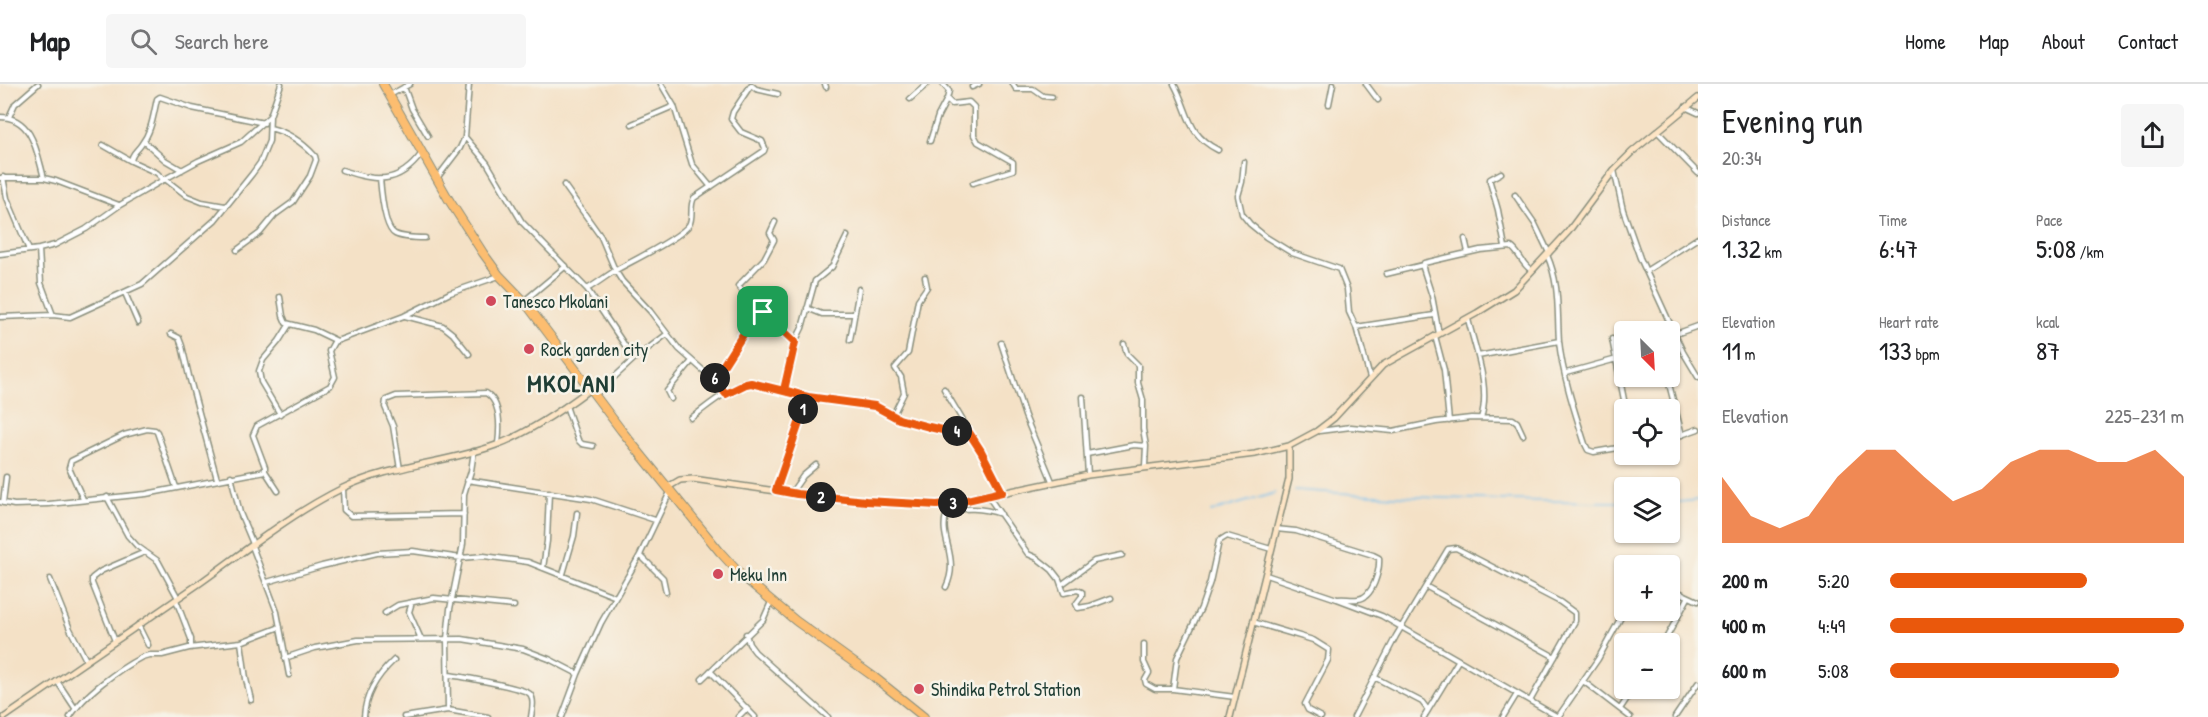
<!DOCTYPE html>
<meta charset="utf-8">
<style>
body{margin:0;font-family:"Patrick Hand",sans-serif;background:#f6f6f6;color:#202124;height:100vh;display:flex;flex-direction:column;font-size:22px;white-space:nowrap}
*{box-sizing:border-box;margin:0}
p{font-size:20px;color:#757577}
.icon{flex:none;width:33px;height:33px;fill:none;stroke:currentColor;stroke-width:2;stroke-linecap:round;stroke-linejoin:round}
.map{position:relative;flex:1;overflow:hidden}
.panel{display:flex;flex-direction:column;background:#fff;width:510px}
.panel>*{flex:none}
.needle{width:39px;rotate:156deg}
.tools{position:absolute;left:1614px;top:237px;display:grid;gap:12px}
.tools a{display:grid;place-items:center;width:66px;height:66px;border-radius:6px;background:#fff;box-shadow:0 2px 4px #0004;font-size:30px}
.pin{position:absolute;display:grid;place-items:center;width:51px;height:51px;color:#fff;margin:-26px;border-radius:12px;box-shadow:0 3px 9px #0006}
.km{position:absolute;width:30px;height:30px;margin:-15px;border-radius:50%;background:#222;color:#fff;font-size:16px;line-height:30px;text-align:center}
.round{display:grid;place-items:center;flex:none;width:63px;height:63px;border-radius:6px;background:#f6f6f6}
.summary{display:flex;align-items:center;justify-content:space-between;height:102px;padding:0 24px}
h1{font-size:33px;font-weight:600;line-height:45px}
.stats{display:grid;grid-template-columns:repeat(3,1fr);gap:9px;height:102px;padding:6px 24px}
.stats div{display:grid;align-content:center}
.stats b{font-size:26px;font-weight:600}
.stats small{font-size:16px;font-weight:400}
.stats p{font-size:16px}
.chart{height:168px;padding:12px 24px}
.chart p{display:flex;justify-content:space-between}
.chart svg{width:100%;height:108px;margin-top:6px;fill:#ea580c;opacity:.7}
ul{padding:0 24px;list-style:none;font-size:20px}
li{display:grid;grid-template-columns:96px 72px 1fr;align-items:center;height:45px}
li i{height:15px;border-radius:8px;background:#ea580c}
header{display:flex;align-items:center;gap:36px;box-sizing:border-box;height:84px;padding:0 30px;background:#fff;border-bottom:2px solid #e0e0e0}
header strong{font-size:28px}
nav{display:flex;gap:33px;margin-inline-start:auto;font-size:21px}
.search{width:420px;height:54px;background:#f6f6f6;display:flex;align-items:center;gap:15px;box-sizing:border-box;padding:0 21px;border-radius:6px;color:#757577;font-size:22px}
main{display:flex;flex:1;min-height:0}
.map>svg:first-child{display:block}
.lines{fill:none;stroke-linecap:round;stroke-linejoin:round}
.stream{stroke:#73beec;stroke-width:1.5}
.street-casing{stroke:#8a8f7d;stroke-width:7}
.secondary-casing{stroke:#8a8f7d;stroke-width:8}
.highway-casing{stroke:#8a8f7d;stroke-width:10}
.street{stroke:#fff;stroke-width:4}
.secondary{stroke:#fee5c5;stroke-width:5}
.highway{stroke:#fcbd6f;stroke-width:8}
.route-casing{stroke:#fff;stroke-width:12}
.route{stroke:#ea580c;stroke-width:8}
.poi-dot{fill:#d1495b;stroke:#f7f3e8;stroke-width:2}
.labels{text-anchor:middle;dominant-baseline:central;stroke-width:5;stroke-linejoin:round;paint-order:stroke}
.poi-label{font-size:18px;fill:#1f3d34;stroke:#f7f3e8;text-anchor:start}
.district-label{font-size:24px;font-weight:bold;letter-spacing:1.5px;fill:#1f3d34;stroke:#f7f3e8}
</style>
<header>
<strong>Map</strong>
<div class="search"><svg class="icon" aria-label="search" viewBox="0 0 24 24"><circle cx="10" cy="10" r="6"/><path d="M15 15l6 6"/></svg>Search here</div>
<nav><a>Home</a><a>Map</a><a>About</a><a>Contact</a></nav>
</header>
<main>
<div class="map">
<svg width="1698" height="633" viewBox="0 0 1698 633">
<rect width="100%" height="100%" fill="#f7f3e8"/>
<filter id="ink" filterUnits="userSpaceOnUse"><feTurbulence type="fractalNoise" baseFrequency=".0167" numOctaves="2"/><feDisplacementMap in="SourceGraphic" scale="12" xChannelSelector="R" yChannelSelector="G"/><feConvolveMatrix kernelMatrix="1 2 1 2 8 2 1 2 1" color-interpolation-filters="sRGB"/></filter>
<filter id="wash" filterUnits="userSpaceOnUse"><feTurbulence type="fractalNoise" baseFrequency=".008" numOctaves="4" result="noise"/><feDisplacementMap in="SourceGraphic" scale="24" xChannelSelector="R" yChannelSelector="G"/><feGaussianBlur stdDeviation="1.35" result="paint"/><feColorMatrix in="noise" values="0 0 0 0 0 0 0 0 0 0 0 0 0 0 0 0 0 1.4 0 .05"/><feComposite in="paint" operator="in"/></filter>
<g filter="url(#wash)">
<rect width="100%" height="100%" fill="#f4e1c6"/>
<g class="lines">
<path class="stream" d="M 1295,406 C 1405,414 1515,417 1624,418
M 1670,419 L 1698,416
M 1211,428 L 1275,409"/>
</g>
</g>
<g filter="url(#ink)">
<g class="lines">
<defs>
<path id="street" d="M 661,0 L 674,22 L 692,80 L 711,103
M 825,0 L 826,3
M 943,0 L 949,7 L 947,15 L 952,20 L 969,18 L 974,23 L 974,51 L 978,58 L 1013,78 L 1013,86 L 973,99
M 1013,0 L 1016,5 L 1033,5 L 1043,12 L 1052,13
M 1174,0 C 1190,29 1186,50 1218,66
M 1366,0 L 1378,16
M 751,1 L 756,5 L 778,10
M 404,3 L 412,25 L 428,52
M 972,3 L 979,0
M 390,11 L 410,0
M 910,15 L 927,0
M 1329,20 L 1333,0
M 1685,23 L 1698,29
M 0,33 C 33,33 37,69 44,94
M 9,33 L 15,20 L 38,0
M 632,40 L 674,22
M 1657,47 L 1698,89
M 465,53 L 487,79 L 522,138 L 587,205 L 634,275
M 144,57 L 165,76 L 182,86
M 930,57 L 938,32 L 947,15
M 103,61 L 131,77 L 157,89 L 164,96
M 131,77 C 132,69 136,68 141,61 C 152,47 153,32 157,15 L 160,13 L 192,24 L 264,39
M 1244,78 L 1242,98 L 1238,112 L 1242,130 L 1250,140 L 1266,153 L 1292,169 L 1339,185 L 1347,205 L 1349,228 L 1356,243 L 1370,294
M 342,86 C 376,97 398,102 422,69
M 1614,86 L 1623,126 L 1640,174 L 1683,268 L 1698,293
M 1501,89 L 1490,95 L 1490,98 L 1498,126 L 1505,163
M 3,93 L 7,114 L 29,166
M 0,94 L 44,94 L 56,97 L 119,121
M 380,94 C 381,106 384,145 395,150 C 403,154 416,154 425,154
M 437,94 L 460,64 L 465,53 L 469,0
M 165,95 L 187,112 L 202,118 L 225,122
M 564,101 L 601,153 L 615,186 L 622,197 L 650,227 L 679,265 L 714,296 L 726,310
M 1515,111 L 1535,140 L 1549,169
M 775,138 L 770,149 L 774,156 L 764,175 L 738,202 L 753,219 L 795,258
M 1465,155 L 1468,168
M 39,165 L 41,199 L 53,231
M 237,166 L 260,149 L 275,131 L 293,118 L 310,92 L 316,76 L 315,72 C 303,59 287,48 270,44
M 0,170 L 39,165 L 55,161 L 86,145 L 120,121 L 165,95 L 198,77 L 241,58 L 270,32 L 281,0
M 1547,171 C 1560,200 1557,227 1559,257 C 1562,289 1575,329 1585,360 L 1588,366 L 1594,368 L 1624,363
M 1646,187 L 1698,154
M 1386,190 L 1423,181
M 587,205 C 598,199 607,191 618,185 C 634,176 680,154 689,141 C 694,133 689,122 694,114 L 764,67 L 765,64 L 762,57 L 741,48 L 731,35 L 733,28 L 751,1
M 125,209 L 138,239
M 280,213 L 283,232 L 286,239 L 314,246 L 337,257
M 524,217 L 566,182
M 807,224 L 822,230 L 853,230
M 405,232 L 443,242 L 453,250 L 469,270
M 0,233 L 53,231 L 70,233 L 142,200 L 215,136 L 252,90 L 260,79 L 269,57 L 270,32
M 1468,235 C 1475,265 1491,303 1481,334
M 1356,243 L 1434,231
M 171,250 L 179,254 L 182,262 L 189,292 L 217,395
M 1439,250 L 1432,212 L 1423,184 L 1424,179 L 1480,166 L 1511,163 C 1519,168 1521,179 1531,186
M 1435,252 L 1444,286 L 1449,337
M 1670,252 L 1698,242
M 1612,255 L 1626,326
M 850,256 L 859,205
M 1001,259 L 1025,332 L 1052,397
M 1124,260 L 1127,270 L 1138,281 L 1138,299 L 1143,316 L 1143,345 L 1146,362 L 1145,382
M 1478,272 L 1559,257
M 1566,289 L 1624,273
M 1667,292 L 1682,351
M 714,296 L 744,249 L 763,228
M 944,305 L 981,367 L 1001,408
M 784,306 L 793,262 L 802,244 L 815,197 L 832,183 L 847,152
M 595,311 L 634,275 L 667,250
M 1083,313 L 1088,391
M 671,315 L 667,307 L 691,278
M 566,322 L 578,356 L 582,360 L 593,362
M 280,330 L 261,298 L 259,287 L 263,276 L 279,257 L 289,241
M 893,331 L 904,309 L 901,293 L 895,284 L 908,269 L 918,216 L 927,203 L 925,193
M 691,334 C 708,322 730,302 751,299 L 808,313 L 875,323 L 899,335 L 929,343 L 947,347 L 968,347
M 1319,347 L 1351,343 L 1393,347 L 1436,338 L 1471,334 L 1513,335 L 1517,338 L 1523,351
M 1670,355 L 1698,345
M 1087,370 L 1134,361 L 1146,362
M 400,385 L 393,342 L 385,323 L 386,316 L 396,312 L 486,309 C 501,318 500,344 498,360
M 265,387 L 278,407
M 231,392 L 240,429 L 253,460
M 467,396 L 591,415 L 655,436
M 343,404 L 344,426 L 351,432 L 464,430
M 776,406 L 808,313
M 791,409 L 803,392 L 816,381
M 988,412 L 1028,470 L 1037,474 L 1052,486 L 1059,495 L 1064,509 L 1077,506 L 1082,508 L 1082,512 L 1076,520 L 1078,524 L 1090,522 L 1111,514
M 107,413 L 128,452 L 137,462 L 158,477 L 178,514
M 83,415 L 69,384 L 71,377 L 124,351 L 147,345 L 155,346 L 157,348 L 176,403
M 0,418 L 14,421 L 49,420 L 146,410 L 265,387 L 265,383 L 253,351 L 257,342 L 330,302 L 335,293 L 329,267 L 334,258 L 404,232 L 450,209 L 499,192
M 3,419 L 6,393
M 1276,445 L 1296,447 L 1373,471 L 1379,474 C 1380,486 1373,514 1358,515 C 1351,516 1344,514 1338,515
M 252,462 L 277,528 L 289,591
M 640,471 L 663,494 L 666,508
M 543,484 L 547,457 L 549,408
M 563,490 L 574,452 L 577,429
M 1266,491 L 1337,515 L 1382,532 L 1558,633 L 1598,575 L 1625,526
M 50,495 L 70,545 L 86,576
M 267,498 L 322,482 L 377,469 L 413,467 L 461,474 L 484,472 L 528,478 L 616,513
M 1061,501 L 1094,477 L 1122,471
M 946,503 C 960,474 939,455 946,431 C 960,421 986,425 1001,430
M 1427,503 L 1555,573
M 1670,504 L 1698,517
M 176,516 L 191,555 L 191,564
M 412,518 L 409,528 L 421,555
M 385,529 L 398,521 L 434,514 L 514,522
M 1253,538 L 1313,556 L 1329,566 L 1328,576 L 1305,620 L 1308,626 L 1321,633
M 138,541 L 148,561
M 746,550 L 749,560 L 755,568 L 828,633
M 115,557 L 92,499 L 92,494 L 101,487 L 145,468
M 241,558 L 246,595 L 251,616
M 1144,560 L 1144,578 L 1149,589 L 1145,596 L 1146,600 L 1155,605 L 1173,605
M 1663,560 L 1688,514
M 285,574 L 315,564 L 358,556 L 462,555 L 523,565 L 549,575 L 578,590
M 710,587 L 755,633
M 448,591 C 459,592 525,604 530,610 C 535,616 532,626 531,633
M 1374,593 L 1422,618 L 1428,626
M 702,595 L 763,536 L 771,518
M 57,597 L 75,624
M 1583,597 L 1630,633
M 1235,613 L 1173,605 L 1177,574 L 1201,524 L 1210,498 L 1219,457 L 1227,452 L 1271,465
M 1620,625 L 1634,604
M 448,626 L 447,555 L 450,525 L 463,460 L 464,410 L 471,387 L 474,367
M 70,633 C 83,611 119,585 142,573 L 149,571 L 162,571 L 189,564 L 241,558 L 280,543
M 364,633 C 365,610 378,591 394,576
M 404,633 L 448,626 L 488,633
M 562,633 L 578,590 L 601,539 L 640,471 L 670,408
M 738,633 L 746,625
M 1354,633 L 1396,552 L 1448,465 L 1456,464 L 1560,518 L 1575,529 L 1575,537 L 1530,617
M 1424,633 L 1458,577
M 1503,633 L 1517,610
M 1675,633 L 1698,599"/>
<path id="secondary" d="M 668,403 L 680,396 L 693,395 L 797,410 L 866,417 L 937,421 L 954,419 L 1088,391 L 1255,370 L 1289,362 L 1317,347 L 1334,334 L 1383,281 L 1477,229 L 1514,206 L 1568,148 L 1614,86 L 1632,68 L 1698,14
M 5,633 C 70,588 135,544 200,499 C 246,466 292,429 343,404 C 391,381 447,379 496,361 C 529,349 562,326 590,305
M 1230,633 L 1289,395 L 1289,362"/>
<path id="highway" d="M 383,0 L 449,116 L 483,169 L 499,191 L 524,217 L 621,346 L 720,468 L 741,491 L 796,537 L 874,593 L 924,633"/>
</defs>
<use href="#street" class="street-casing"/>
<use href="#secondary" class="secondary-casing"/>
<use href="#highway" class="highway-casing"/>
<use href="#street" class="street"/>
<use href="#secondary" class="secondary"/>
<use href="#highway" class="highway"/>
</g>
</g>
<g class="lines" filter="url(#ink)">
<defs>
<path id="route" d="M 763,228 L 795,258 L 784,306 L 808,313 L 776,406 L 797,410 L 866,417 L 937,421 L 954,419 L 1002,408 L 981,367 L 968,347 L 947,347 L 929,343 L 899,335 L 875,322 L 808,313 L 751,299 L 746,300 L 726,310 L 714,296 L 744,249 L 763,228"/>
</defs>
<use href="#route" class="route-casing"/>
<use href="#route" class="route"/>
</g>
<g class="poi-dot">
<circle cx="491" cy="217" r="6"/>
<circle cx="529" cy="265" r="6"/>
<circle cx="718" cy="490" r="6"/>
<circle cx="919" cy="605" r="6"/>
</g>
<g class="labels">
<g class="poi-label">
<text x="503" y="217">Tanesco Mkolani</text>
<text x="541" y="265">Rock garden city</text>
<text x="730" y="490">Meku Inn</text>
<text x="931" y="605">Shindika Petrol Station</text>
</g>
<g class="district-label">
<text x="572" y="299">MKOLANI</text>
</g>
</g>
</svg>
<div class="tools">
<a><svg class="needle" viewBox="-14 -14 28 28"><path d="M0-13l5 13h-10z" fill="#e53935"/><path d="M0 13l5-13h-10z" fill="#757577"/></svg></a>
<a><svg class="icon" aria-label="locate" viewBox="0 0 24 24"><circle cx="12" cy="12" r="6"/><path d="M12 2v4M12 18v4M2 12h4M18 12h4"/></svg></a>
<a><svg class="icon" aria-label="layers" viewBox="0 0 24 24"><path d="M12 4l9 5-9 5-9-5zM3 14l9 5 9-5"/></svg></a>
<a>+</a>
<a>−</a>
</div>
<div class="pin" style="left:763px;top:228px;background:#1e9e55"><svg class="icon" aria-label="arrive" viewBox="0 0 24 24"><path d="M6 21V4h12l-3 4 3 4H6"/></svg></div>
<b class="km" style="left:803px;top:325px">1</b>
<b class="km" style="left:821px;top:413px">2</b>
<b class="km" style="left:953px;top:419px">3</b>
<b class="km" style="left:957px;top:347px">4</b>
<b class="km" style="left:715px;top:294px">6</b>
</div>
<section class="panel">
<div class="summary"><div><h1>Evening run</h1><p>20:34</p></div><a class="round"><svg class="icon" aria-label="share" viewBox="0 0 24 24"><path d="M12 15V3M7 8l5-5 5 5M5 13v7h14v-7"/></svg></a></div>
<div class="stats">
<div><p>Distance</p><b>1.32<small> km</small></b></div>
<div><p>Time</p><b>6:47</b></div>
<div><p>Pace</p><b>5:08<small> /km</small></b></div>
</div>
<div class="stats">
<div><p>Elevation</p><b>11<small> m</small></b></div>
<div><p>Heart rate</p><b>133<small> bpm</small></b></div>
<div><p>kcal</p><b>87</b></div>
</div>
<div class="chart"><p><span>Elevation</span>225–231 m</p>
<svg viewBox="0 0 160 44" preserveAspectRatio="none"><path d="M0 44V17L10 33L20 38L30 33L40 17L50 6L60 6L70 17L80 27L90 22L100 11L110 6L120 6L130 11L140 11L150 6L160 17V44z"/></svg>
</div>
<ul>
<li><b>200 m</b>5:20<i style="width:67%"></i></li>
<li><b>400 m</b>4:49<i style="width:100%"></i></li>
<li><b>600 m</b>5:08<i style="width:78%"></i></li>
</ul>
</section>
</main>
